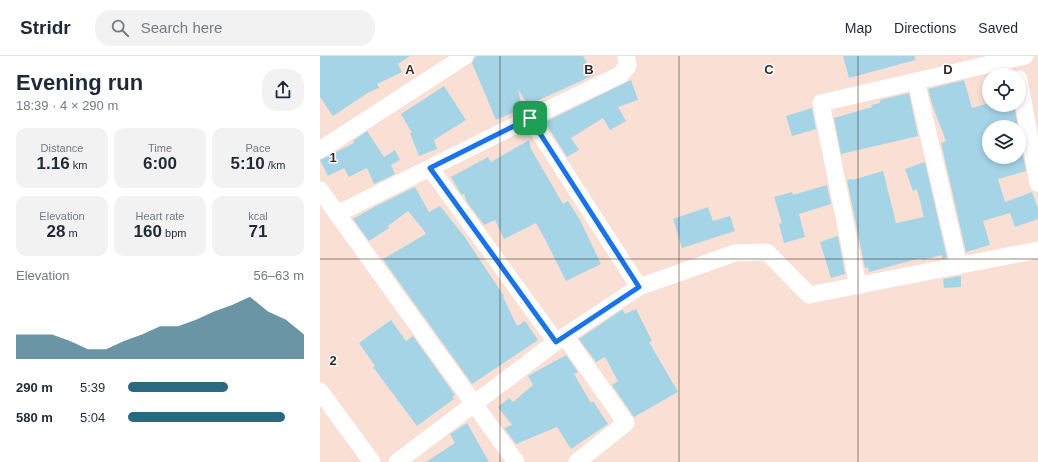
<!DOCTYPE html>
<meta charset="utf-8">
<style>
body{margin:0;font-family:Arial,sans-serif;background:#f2f2f3;color:#1f2937;height:100vh;display:flex;flex-direction:column;font-size:15px;white-space:nowrap}
*{box-sizing:border-box;margin:0}
p{font-size:13px;color:#747a83}
.icon{flex:none;width:22px;height:22px;fill:none;stroke:currentColor;stroke-width:2;stroke-linecap:round;stroke-linejoin:round}
.map{position:relative;flex:1;overflow:hidden}
.side{display:flex;flex-direction:column;background:#fff;width:320px}
.side>*{flex:none}
.fabs{position:absolute;left:662px;top:12px;display:grid;gap:8px}
.fabs a{display:grid;place-items:center;width:44px;height:44px;border-radius:50%;background:#fff;box-shadow:0 2px 6px #0003;font-size:20px}
.pin{position:absolute;display:grid;place-items:center;width:34px;height:34px;color:#fff;margin:-17px;border-radius:8px;box-shadow:0 2px 6px #0006}
.round{display:grid;place-items:center;flex:none;width:42px;height:42px;border-radius:16px;background:#f2f2f3}
.head{display:flex;align-items:center;justify-content:space-between;height:68px;padding:0 16px}
h1{font-size:22px;font-weight:800;line-height:30px}
.figures{display:grid;grid-template-columns:repeat(3,1fr);gap:6px;height:68px;padding:4px 16px}
.figures div{display:grid;align-content:center;border-radius:10px;background:#f2f2f3;text-align:center}
.figures b{font-size:17px;font-weight:800}
.figures small{font-size:11px;font-weight:400}
.figures p{font-size:11px}
.chart{height:112px;padding:8px 16px}
.chart p{display:flex;justify-content:space-between}
.chart svg{width:100%;height:72px;margin-top:4px;fill:#2a697f;opacity:.7}
ul{padding:0 16px;list-style:none;font-size:13px}
li{display:grid;grid-template-columns:64px 48px 1fr;align-items:center;height:30px}
li i{height:10px;border-radius:5px;background:#2a697f}
header{display:flex;align-items:center;gap:24px;box-sizing:border-box;height:56px;padding:0 20px;background:#fff;border-bottom:1px solid #e0e1e3}
header strong{font-size:19px}
nav{display:flex;gap:22px;margin-inline-start:auto;font-size:14px}
.search{width:280px;height:36px;background:#f2f2f3;display:flex;align-items:center;gap:10px;box-sizing:border-box;padding:0 14px;border-radius:16px;color:#747a83;font-size:15px}
main{display:flex;flex:1;min-height:0}
.map>svg:first-child{display:block}
.building{fill:#a5d4e7}
.lines{fill:none;stroke-linecap:round;stroke-linejoin:round}
.minor{stroke:#fff;stroke-width:17}
.route-casing{stroke:#fff;stroke-width:8}
.route{stroke:#1a73e8;stroke-width:5}
.grid{fill:none;stroke:#392821;stroke-width:1;stroke-opacity:0.55}
.grid-label{font-size:13px;text-anchor:middle;font-weight:bold;fill:#392821;stroke:#fff;stroke-width:3;stroke-linejoin:round;paint-order:stroke}
</style>
<header>
<strong>Stridr</strong>
<div class="search"><svg class="icon" aria-label="search" viewBox="0 0 24 24"><circle cx="10" cy="10" r="6"/><path d="M15 15l6 6"/></svg>Search here</div>
<nav><a>Map</a><a>Directions</a><a>Saved</a></nav>
</header>
<main>
<section class="side">
<div class="head"><div><h1>Evening run</h1><p>18:39 · 4 × 290 m</p></div><a class="round"><svg class="icon" aria-label="share" viewBox="0 0 24 24"><path d="M12 15V3M7 8l5-5 5 5M5 13v7h14v-7"/></svg></a></div>
<div class="figures">
<div><p>Distance</p><b>1.16<small> km</small></b></div>
<div><p>Time</p><b>6:00</b></div>
<div><p>Pace</p><b>5:10<small> /km</small></b></div>
</div>
<div class="figures">
<div><p>Elevation</p><b>28<small> m</small></b></div>
<div><p>Heart rate</p><b>160<small> bpm</small></b></div>
<div><p>kcal</p><b>71</b></div>
</div>
<div class="chart"><p><span>Elevation</span>56–63 m</p>
<svg viewBox="0 0 160 44" preserveAspectRatio="none"><path d="M0 44V29L10 29L20 29L30 33L40 38L50 38L60 33L70 29L80 24L90 24L100 20L110 15L120 11L130 6L140 15L150 20L160 29V44z"/></svg>
</div>
<ul>
<li><b>290 m</b>5:39<i style="width:57%"></i></li>
<li><b>580 m</b>5:04<i style="width:89%"></i></li>
</ul>
</section>
<div class="map">
<svg width="718" height="406" viewBox="0 0 718 406">
<rect width="100%" height="100%" fill="#fadfd4"/>
<path class="building" d="M 0,0 L 90,0 L 78,8 L 82,16 L 57,28 L 59,32 L 49,36 L 13,60 L 0,41 Z
M 158,0 L 263,0 L 274,19 L 208,49 L 198,33 L 202,52 L 201,53 L 176,64 L 152,7 L 155,1 Z
M 523,0 L 595,0 L 595,4 L 529,22 Z
M 311,24 L 318,44 L 298,51 L 306,65 L 290,74 L 283,62 L 251,82 L 259,94 L 247,101 L 225,66 Z
M 644,24 L 652,52 L 669,47 L 669,49 L 694,49 L 698,71 L 669,71 L 669,101 L 699,101 L 699,79 L 706,115 L 678,123 L 685,146 L 712,136 L 718,152 L 718,163 L 695,171 L 690,157 L 663,165 L 670,189 L 646,196 L 621,87 L 626,85 L 612,48 L 608,33 Z
M 124,30 L 146,64 L 114,84 L 117,93 L 99,100 L 90,77 L 92,77 L 81,58 Z
M 589,37 L 598,80 L 521,98 L 514,62 L 552,51 L 551,49 L 560,47 L 560,44 Z
M 492,52 L 496,73 L 472,80 L 466,60 Z
M 47,75 L 64,101 L 75,94 L 80,104 L 71,109 L 75,118 L 54,128 L 47,112 L 29,121 L 24,112 L 8,120 L 0,104 L 34,87 L 33,85 Z
M 209,84 L 211,93 L 243,148 L 248,145 L 260,164 L 281,208 L 246,225 L 225,183 L 216,167 L 184,183 L 175,164 L 164,169 L 147,146 L 144,138 L 142,139 L 139,135 L 131,121 L 168,101 L 171,106 Z
M 605,106 L 627,202 L 622,203 L 622,199 L 602,204 L 601,202 L 549,216 L 548,211 L 545,212 L 527,124 L 532,123 L 532,124 L 563,115 L 576,167 L 604,161 L 597,133 L 593,135 L 585,113 Z
M 507,129 L 511,148 L 479,158 L 485,181 L 464,187 L 459,168 L 462,167 L 454,141 L 472,136 L 473,139 Z
M 95,131 L 109,156 L 120,150 L 144,180 L 184,240 L 183,241 L 197,270 L 205,265 L 218,284 L 152,328 L 69,212 L 63,203 L 106,178 L 102,172 L 88,155 L 68,170 L 69,172 L 49,185 L 33,163 L 56,150 Z
M 388,151 L 393,165 L 410,160 L 415,175 L 362,192 L 353,163 Z
M 518,180 L 525,218 L 511,222 L 500,186 Z
M 641,220 L 641,231 L 624,232 L 623,223 Z
M 316,253 L 332,285 L 329,286 L 358,336 L 314,361 L 292,329 L 298,325 L 285,301 L 276,306 L 259,283 L 300,255 L 303,254 L 305,258 Z
M 71,264 L 86,285 L 93,280 L 135,339 L 132,341 L 134,343 L 97,370 L 53,311 L 55,310 L 39,287 Z
M 246,299 L 258,316 L 254,318 L 271,347 L 273,345 L 288,368 L 251,393 L 237,371 L 196,388 L 184,372 L 192,369 L 178,351 L 189,342 L 193,346 L 213,329 L 208,320 Z
M 147,367 L 169,406 L 106,406 L 135,387 L 130,378 Z"/>
<g class="lines">
<path class="minor" d="M 699,23 L 718,127
M 596,25 L 639,210
M 210,62 L 319,231
M 0,94 L 145,0
M 110,112 L 236,286
M 0,134 L 196,406
M 17,158 L 210,62 L 300,19 L 308,10 L 306,0
M 538,230 L 501,47 L 705,0
M 245,280 L 306,367 L 257,406
M 0,335 L 52,406
M 77,406 L 236,286 L 319,231 L 415,197 L 447,196 L 489,239 L 718,194"/>
</g>
<g class="lines">
<defs>
<path id="route" d="M 210,62 L 319,231 L 236,286 L 110,112 Z"/>
</defs>
<use href="#route" class="route-casing"/>
<use href="#route" class="route"/>
</g>
<path class="grid" d="M 180,0 L 180,406M 359,0 L 359,406M 538,0 L 538,406M 0,203 L 718,203"/>
<g class="grid-label">
<text x="90" y="18">A</text>
<text x="269" y="18">B</text>
<text x="449" y="18">C</text>
<text x="628" y="18">D</text>
<text x="13" y="106">1</text>
<text x="13" y="309">2</text>
</g>
</svg>
<div class="fabs">
<a><svg class="icon" aria-label="locate" viewBox="0 0 24 24"><circle cx="12" cy="12" r="6"/><path d="M12 2v4M12 18v4M2 12h4M18 12h4"/></svg></a>
<a><svg class="icon" aria-label="layers" viewBox="0 0 24 24"><path d="M12 4l9 5-9 5-9-5zM3 14l9 5 9-5"/></svg></a>
</div>
<div class="pin" style="left:210px;top:62px;background:#1e9e55"><svg class="icon" aria-label="arrive" viewBox="0 0 24 24"><path d="M6 21V4h12l-3 4 3 4H6"/></svg></div>
</div>
</main>
